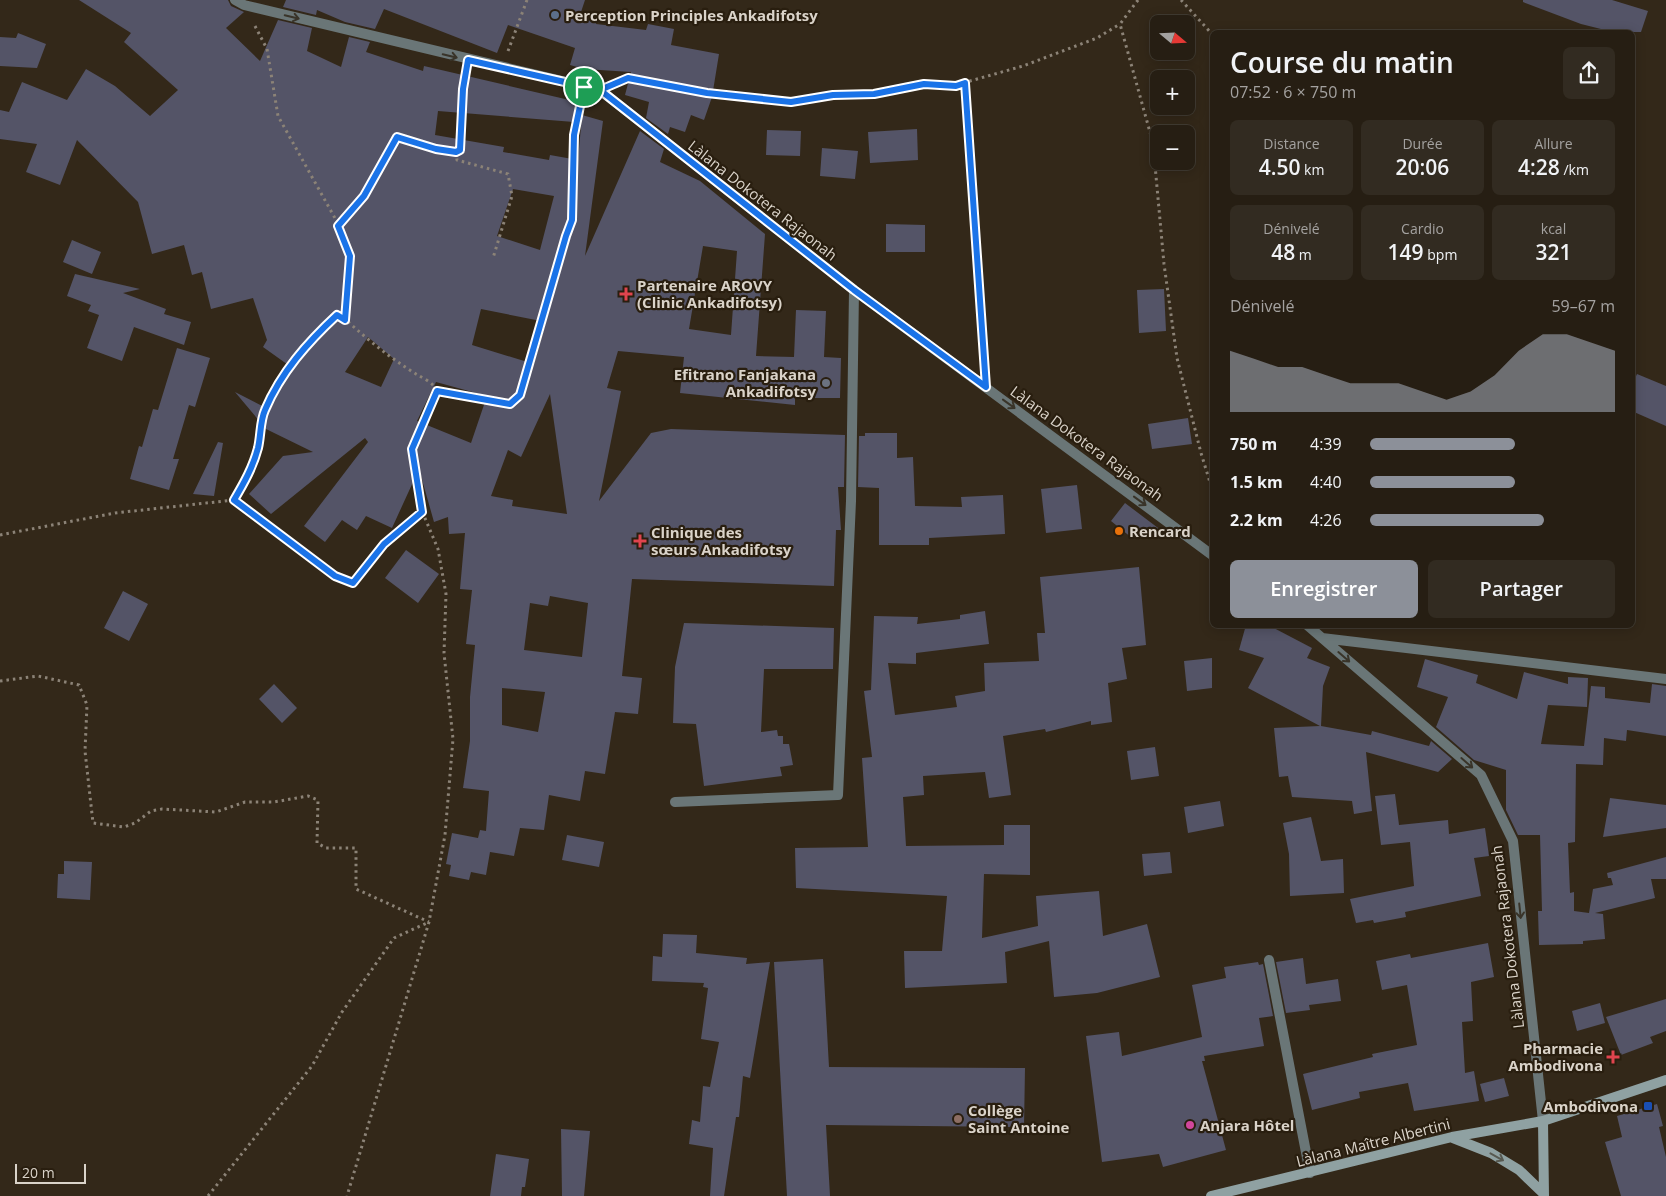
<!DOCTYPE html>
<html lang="fr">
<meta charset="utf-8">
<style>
body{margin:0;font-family:"Open Sans",sans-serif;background:#322b21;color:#f1f3f6;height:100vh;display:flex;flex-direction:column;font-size:19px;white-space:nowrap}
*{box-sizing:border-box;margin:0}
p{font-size:16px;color:#a4a2a0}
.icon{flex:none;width:28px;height:28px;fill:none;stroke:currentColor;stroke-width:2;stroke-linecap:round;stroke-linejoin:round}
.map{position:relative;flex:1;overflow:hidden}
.drawer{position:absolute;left:1210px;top:30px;width:425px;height:598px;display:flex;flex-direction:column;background:#261e13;border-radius:8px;box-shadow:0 2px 12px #0003,0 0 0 1px #423c33}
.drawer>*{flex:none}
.needle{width:32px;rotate:109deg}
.fabs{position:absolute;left:1150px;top:15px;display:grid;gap:10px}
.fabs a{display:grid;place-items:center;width:45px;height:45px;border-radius:8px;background:#261e13;box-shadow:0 2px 12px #0003,0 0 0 1px #423c33;font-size:25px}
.scale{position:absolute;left:15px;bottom:12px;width:71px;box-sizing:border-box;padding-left:5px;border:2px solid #dad3c9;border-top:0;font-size:14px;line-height:18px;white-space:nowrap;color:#dad3c9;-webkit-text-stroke:4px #291e0f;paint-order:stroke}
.pin{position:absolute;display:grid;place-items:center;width:42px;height:42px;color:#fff;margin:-21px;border:2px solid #fff;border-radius:50%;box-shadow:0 1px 5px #0007}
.round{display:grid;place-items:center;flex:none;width:52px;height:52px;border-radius:8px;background:#322b21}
.head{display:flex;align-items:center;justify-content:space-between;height:85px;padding:0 20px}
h1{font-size:28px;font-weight:600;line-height:38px}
.metrics{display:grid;grid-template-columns:repeat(3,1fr);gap:8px;height:85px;padding:5px 20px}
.metrics div{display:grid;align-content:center;border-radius:8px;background:#322b21;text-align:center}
.metrics b{font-size:21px;font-weight:600}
.metrics small{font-size:14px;font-weight:400}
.metrics p{font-size:14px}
.chart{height:140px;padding:10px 20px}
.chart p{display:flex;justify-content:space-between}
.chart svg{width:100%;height:90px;margin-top:5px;fill:#8c9099;opacity:.7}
.cta{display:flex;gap:10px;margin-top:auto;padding:10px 20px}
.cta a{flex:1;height:58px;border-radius:8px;background:#8c9099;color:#fff;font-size:20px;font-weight:600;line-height:58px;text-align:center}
.cta a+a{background:#322b21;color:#f1f3f6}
ul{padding:0 20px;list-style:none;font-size:16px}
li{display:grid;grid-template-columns:80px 60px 1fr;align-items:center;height:38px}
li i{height:12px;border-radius:6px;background:#8c9099}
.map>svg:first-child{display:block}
.building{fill:#545467;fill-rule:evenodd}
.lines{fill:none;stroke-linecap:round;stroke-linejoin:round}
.path{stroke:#8c8377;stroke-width:3;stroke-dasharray:2.5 4;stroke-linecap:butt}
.service{stroke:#6a7677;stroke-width:10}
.minor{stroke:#6a7677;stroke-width:10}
.secondary{stroke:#8fa1a2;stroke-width:10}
.oneway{stroke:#393429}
.oneway2{stroke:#575951}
.route-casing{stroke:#fff;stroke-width:10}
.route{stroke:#1a73e8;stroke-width:6}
.service-dot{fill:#5c6f8a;stroke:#291e0f;stroke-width:2}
.health-dot{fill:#e0444e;stroke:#291e0f;stroke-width:2}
.worship-dot{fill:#6b7280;stroke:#291e0f;stroke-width:2}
.food-dot{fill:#e8710a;stroke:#291e0f;stroke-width:2}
.transit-dot{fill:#1a4fb4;stroke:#291e0f;stroke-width:2}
.education-dot{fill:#8d6e63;stroke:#291e0f;stroke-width:2}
.hotel-dot{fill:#d1479c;stroke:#291e0f;stroke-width:2}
.labels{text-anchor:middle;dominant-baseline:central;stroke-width:4.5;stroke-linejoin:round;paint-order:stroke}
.poi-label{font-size:15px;font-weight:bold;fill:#dad3c9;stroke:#291e0f;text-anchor:start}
.street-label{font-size:15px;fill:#dad3c9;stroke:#291e0f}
</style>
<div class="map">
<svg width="1666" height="1196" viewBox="0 0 1666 1196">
<rect width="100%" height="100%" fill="#332819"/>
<path class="building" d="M 79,0 L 228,0 L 231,6 L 244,12 L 226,28 L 260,61 L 278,20 L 312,28 L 307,51 L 341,67 L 349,37 L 370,42 L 366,52 L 423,71 L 424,66 L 578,102 L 574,122 L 438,111 L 435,135 L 504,147 L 503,152 L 549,160 L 550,155 L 578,160 L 582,115 L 603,121 L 585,256 L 640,131 L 664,149 L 660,162 L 700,181 L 765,234 L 756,356 L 794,357 L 796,310 L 826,311 L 824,357 L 841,358 L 840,398 L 795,398 L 795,405 L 680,393 L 684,357 L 618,351 L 607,388 L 621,391 L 599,501 L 651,433 L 671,429 L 845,435 L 844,487 L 838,487 L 841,530 L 836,530 L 834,586 L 632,579 L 622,676 L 642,678 L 638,714 L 615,712 L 605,774 L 585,771 L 580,801 L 549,795 L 544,830 L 520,828 L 514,856 L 490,852 L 486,875 L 471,872 L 469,880 L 449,876 L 451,865 L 446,864 L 452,833 L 478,838 L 480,830 L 486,831 L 489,791 L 463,788 L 470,741 L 470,697 L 475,645 L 466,644 L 472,590 L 460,589 L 465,533 L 449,534 L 448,517 L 434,522 L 419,469 L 392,528 L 366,516 L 357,530 L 342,520 L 325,542 L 304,526 L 368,442 L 365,438 L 271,514 L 249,494 L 283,456 L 313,452 L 266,429 L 235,392 L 270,410 L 291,367 L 263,347 L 267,340 L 253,298 L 211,309 L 202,272 L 192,275 L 184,245 L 152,254 L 138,202 L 77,140 L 60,185 L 26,172 L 37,144 L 0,139 L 0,110 L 9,112 L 22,82 L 67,100 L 86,69 L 115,86 L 150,116 L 178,90 L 124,42 L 131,33 ZM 513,189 L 554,196 L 540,250 L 497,236 ZM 703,246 L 737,251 L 731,335 L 689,329 ZM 481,309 L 546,322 L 534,364 L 472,345 ZM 368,337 L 394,359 L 381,387 L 345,372 ZM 436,382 L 487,396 L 471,443 L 417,421 ZM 550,394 L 567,514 L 512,506 L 513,500 L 491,496 L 508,450 L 521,457 ZM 550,596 L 588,603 L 582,657 L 524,650 L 530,603 L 548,606 ZM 502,688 L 545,692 L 538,732 L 502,725 Z
M 286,0 L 585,0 L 580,15 L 597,19 L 596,24 L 646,30 L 648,24 L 674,29 L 671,45 L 719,54 L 712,97 L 704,120 L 691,115 L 685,132 L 670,127 L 668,134 L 646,118 L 649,102 L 625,95 L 631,72 L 584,69 L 570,65 L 575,48 L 508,25 L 497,53 L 384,9 L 375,29 L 345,22 L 317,10 L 316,15 L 283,7 Z
M 1523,0 L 1612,0 L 1648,11 L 1641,32 L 1613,32 L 1581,24 L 1523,2 Z
M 18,33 L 46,44 L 37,68 L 0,66 L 0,37 L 16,38 Z
M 917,129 L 918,160 L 870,163 L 868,132 Z
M 767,130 L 801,131 L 800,156 L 766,155 Z
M 822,148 L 858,151 L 855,179 L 820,176 Z
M 886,224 L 925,225 L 925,252 L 886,252 Z
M 72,240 L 101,252 L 92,274 L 63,262 Z
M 75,274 L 140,289 L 123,293 L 166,309 L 164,314 L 191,322 L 184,345 L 134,327 L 122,361 L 87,348 L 99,315 L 88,311 L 91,305 L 67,296 Z
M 1164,289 L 1166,331 L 1139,333 L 1137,290 Z
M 177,348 L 210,358 L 195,407 L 189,405 L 173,459 L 179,459 L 169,490 L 130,479 L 139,446 L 142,447 L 153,409 L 158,410 Z
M 1637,374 L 1666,386 L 1666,426 L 1634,412 L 1632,385 Z
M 1188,418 L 1192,444 L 1152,449 L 1148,424 Z
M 865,433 L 897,433 L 897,458 L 913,457 L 915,506 L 962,507 L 961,497 L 1003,495 L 1005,534 L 929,538 L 929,545 L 879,545 L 879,488 L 858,487 L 859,436 L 865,436 Z
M 218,442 L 223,443 L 214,496 L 193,494 Z
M 1077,485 L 1082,529 L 1046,533 L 1041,489 Z
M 1125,503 L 1166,534 L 1132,538 L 1111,521 Z
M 406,550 L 439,574 L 418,603 L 385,578 Z
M 1139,567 L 1146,645 L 1122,648 L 1127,679 L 1108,683 L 1112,722 L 1091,725 L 1091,721 L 1046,732 L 1045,729 L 1003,736 L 1011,795 L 989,798 L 985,772 L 923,776 L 924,795 L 903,797 L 906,846 L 1004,845 L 1004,825 L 1030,825 L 1030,875 L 984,874 L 982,938 L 1038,926 L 1036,896 L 1099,891 L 1103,936 L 1147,924 L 1160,977 L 1097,993 L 1054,997 L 1049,941 L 1005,952 L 1007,983 L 905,988 L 904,951 L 942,951 L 947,896 L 796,888 L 795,848 L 868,847 L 862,758 L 872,757 L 864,691 L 871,690 L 874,616 L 918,617 L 917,624 L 960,619 L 960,615 L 985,611 L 989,644 L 916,653 L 916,664 L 888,663 L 895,715 L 957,707 L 955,696 L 985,691 L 984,663 L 1039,661 L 1037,633 L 1045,633 L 1040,577 Z
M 123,591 L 148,604 L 129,641 L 104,628 Z
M 684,623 L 834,628 L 833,669 L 764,669 L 761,732 L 777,730 L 778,736 L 783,736 L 783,744 L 789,744 L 793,765 L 780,767 L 782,776 L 704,786 L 696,724 L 673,723 L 675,667 Z
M 1246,625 L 1268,625 L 1312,648 L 1307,658 L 1330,667 L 1323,686 L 1321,726 L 1371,735 L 1372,731 L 1429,746 L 1431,741 L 1452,759 L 1438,772 L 1366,752 L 1372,811 L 1354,814 L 1352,801 L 1292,797 L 1288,776 L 1279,777 L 1274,728 L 1320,726 L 1248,688 L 1264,658 L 1239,650 Z
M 1212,658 L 1212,688 L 1187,691 L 1184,661 Z
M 1425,659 L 1478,675 L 1476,683 L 1517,699 L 1524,672 L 1568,684 L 1568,677 L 1588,678 L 1587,707 L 1548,705 L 1541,744 L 1584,746 L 1591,686 L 1605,687 L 1605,698 L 1650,703 L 1652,684 L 1666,686 L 1666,736 L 1627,730 L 1626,741 L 1604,738 L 1603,765 L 1576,764 L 1575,842 L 1568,843 L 1570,893 L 1574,892 L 1574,911 L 1589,913 L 1593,889 L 1613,885 L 1611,878 L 1608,878 L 1607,873 L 1666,857 L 1666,879 L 1651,879 L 1655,898 L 1595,913 L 1603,914 L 1605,939 L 1583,941 L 1583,944 L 1539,945 L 1538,911 L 1542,911 L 1540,835 L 1518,835 L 1506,810 L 1506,770 L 1474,760 L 1436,727 L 1448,697 L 1417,687 Z
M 274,684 L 297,708 L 282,723 L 259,699 Z
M 1155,747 L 1159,776 L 1131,780 L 1127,751 Z
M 1395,794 L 1399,825 L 1448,820 L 1449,834 L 1485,828 L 1489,856 L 1474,858 L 1481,896 L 1405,912 L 1406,917 L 1374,923 L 1373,920 L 1356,923 L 1350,899 L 1414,886 L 1410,842 L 1381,845 L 1375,796 Z
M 1610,798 L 1666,805 L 1666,828 L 1603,837 Z
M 1220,801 L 1224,826 L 1188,833 L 1184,807 Z
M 1311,817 L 1321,861 L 1343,859 L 1344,893 L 1290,896 L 1289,854 L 1283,823 Z
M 567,835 L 604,842 L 599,867 L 562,860 Z
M 1170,852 L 1172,873 L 1144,876 L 1142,854 Z
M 64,861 L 92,862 L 90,900 L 57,898 L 58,874 L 64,874 Z
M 663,934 L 697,935 L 696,953 L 747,958 L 746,964 L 770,962 L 750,1078 L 743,1076 L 739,1117 L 736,1117 L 724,1196 L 710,1196 L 713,1148 L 689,1144 L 692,1120 L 700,1122 L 703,1086 L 710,1087 L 719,1042 L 701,1039 L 708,988 L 703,987 L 704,983 L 652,981 L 653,956 L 662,957 Z
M 1488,943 L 1494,977 L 1471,982 L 1473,1021 L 1462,1022 L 1465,1073 L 1474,1071 L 1479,1101 L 1414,1111 L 1408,1083 L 1359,1092 L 1360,1098 L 1312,1110 L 1303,1074 L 1373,1057 L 1372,1054 L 1417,1045 L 1407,985 L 1382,990 L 1376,961 L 1410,954 L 1411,958 Z
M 1303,958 L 1306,984 L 1338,979 L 1341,1001 L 1309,1005 L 1310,1010 L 1286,1013 L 1276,962 Z
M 823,959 L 829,1067 L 1025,1068 L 1024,1127 L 826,1125 L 830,1196 L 787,1196 L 774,962 Z
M 1258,962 L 1259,965 L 1263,964 L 1273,1016 L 1259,1018 L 1264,1046 L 1204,1056 L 1205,1061 L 1202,1061 L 1226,1150 L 1163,1167 L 1159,1154 L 1102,1162 L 1086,1036 L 1119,1032 L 1122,1056 L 1202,1037 L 1192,985 L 1226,978 L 1224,967 Z
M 1666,999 L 1666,1031 L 1650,1037 L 1653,1043 L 1621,1055 L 1606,1017 Z
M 1600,1003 L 1605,1023 L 1577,1031 L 1572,1011 Z
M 1504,1078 L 1509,1096 L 1485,1102 L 1480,1084 Z
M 1657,1104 L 1663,1126 L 1659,1127 L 1666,1157 L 1666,1196 L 1621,1196 L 1605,1142 L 1622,1137 L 1617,1116 Z
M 561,1129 L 590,1131 L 584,1196 L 562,1196 Z
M 496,1154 L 529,1159 L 525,1187 L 522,1187 L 521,1196 L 490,1196 Z"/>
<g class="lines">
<path class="path" d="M 1138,0 L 1120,24 L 1153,143 L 1164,264 L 1177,358 L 1201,453 L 1212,489
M 1181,0 L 1212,34
M 255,26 L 267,49 L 278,116 L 336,220 L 350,257 L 345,319 C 369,341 389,357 416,374 C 423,378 434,383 437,391 L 412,449 L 422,511 L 438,549 L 446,594 L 444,653 L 453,739 L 445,835 L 429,922 L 347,1196
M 508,51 L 527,0
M 617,83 L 627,78 L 707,93 L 791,102 L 833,95 L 874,94 L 924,84 L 956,85 L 1023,66 L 1097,38 L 1120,24
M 965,83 L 984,366
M 456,152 L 457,160 L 508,174 L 512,196 L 493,258
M 339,226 L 364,196 L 397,137 L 436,149 L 456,152 L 460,150 L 466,73
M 437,391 L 510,405 L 520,395 L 566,236 L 572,220 L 574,135 L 581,102
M 234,500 C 244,483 253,467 258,448 C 261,435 260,421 265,410 C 280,372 308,342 337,315 L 345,319
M 0,535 L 115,513 L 234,500 L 335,576 L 353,583 L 383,544 L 422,511
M 0,681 L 38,676 L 79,685 L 87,705 L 85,751 L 93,823 L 124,827 L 135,823 L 151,811 L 162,809 L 216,812 L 245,802 L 274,802 L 308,796 L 318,800 L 317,843 L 326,848 L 356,848 L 356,889 L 429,922
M 208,1196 L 312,1066 L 342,1012 L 394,938 L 429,922"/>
<path class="service" d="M 675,802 L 838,795 L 851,501 L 854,290"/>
<path class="minor" d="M 235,0 L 244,5 L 600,90 L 854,290 L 1212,555
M 1307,625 L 1481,775 L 1513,841 L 1543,1121
M 1322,638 L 1666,679
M 1269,960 L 1310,1173"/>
<path class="secondary" d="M 1543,1121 L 1544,1196
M 1453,1138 L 1491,1153 L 1519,1170 L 1544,1194
M 1211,1196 L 1452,1137 L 1543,1121 L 1666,1080"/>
</g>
<defs><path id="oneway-shaft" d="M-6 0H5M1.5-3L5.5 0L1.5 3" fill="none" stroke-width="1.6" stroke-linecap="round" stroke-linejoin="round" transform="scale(1.25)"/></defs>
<g class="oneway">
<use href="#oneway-shaft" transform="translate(292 17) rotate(14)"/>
<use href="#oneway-shaft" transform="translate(450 56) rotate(14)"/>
<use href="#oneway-shaft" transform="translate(1009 404) rotate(36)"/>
<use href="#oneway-shaft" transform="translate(1140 501) rotate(36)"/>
<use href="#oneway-shaft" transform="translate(1344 657) rotate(41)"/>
<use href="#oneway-shaft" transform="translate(1467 763) rotate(41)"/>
<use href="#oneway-shaft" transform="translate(1520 911) rotate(84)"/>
</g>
<use class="oneway2" href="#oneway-shaft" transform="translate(1497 1157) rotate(29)"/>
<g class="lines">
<defs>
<path id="route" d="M 584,87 L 574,135 L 572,220 L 566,236 L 520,395 L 510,404 L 437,391 L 412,449 L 422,512 L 384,544 L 353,583 L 335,576 L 234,500 C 244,483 253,467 258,448 C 261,435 260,421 265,410 C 281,372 308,342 337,315 L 345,320 L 350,256 L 338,226 L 364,196 L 397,137 L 436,149 L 456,152 L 460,150 L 463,89 L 468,60 L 600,90 L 854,290 L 986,387 L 965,83 L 956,86 L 924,84 L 874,94 L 833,95 L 791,102 L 707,93 L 628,78 L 600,90 L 584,87"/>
</defs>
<use href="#route" class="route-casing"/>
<use href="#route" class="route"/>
</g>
<circle class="service-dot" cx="555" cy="15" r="5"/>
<g class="health-dot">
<path d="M623.5 286.5h5v5h5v5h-5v5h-5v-5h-5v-5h5z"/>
<path d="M637.5 533.5h5v5h5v5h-5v5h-5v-5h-5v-5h5z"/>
<path d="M1610.5 1049.5h5v5h5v5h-5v5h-5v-5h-5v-5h5z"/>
</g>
<circle class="worship-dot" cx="826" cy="383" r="5"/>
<circle class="food-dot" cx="1119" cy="531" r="5"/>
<rect class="transit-dot" x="1643" y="1101" width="10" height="10" rx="2.5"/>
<circle class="education-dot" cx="958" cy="1119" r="5"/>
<circle class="hotel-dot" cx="1190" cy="1125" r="5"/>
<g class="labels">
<g class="poi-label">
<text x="565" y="15">Perception Principles Ankadifotsy</text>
<text x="637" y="285">Partenaire AROVY<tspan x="637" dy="17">(Clinic Ankadifotsy)</tspan></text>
<text x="816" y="374" text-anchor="end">Efitrano Fanjakana<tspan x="816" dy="17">Ankadifotsy</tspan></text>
<text x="1129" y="531">Rencard</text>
<text x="651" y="532">Clinique des<tspan x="651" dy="17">sœurs Ankadifotsy</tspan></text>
<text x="1603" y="1048" text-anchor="end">Pharmacie<tspan x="1603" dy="17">Ambodivona</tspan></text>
<text x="1638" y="1106" text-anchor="end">Ambodivona</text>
<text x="968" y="1110">Collège<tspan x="968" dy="17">Saint Antoine</tspan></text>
<text x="1200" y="1125">Anjara Hôtel</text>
</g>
<g class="street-label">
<text transform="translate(763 200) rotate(38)">Làlana Dokotera Rajaonah</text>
<text transform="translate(1087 443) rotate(36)">Làlana Dokotera Rajaonah</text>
<text transform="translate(1507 937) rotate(-97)">Làlana Dokotera Rajaonah</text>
<text transform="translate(1373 1142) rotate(-14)">Làlana Maître Albertini</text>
</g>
</g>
</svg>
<div class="fabs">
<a><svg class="needle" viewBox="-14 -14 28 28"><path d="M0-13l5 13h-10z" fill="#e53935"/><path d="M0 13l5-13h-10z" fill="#a4a2a0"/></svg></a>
<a>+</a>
<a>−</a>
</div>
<div class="scale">20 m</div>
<div class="pin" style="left:584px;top:87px;background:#1e9e55"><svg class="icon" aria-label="arrive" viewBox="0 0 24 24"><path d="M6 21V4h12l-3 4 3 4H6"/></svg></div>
<section class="drawer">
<div class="head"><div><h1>Course du matin</h1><p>07:52 · 6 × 750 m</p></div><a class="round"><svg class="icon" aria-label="share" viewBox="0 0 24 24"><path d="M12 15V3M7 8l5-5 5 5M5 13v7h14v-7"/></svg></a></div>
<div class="metrics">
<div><p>Distance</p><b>4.50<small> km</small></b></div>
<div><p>Durée</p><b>20:06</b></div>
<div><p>Allure</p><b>4:28<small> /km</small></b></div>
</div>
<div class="metrics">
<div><p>Dénivelé</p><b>48<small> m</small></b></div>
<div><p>Cardio</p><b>149<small> bpm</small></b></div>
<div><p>kcal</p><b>321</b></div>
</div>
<div class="chart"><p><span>Dénivelé</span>59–67 m</p>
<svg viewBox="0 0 160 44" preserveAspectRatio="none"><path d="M0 44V14L10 18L20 22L30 22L40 26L50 30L60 30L70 30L80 34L90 38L100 34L110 26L120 14L130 6L140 6L150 10L160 14V44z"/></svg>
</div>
<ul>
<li><b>750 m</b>4:39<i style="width:59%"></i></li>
<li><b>1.5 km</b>4:40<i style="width:59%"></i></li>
<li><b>2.2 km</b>4:26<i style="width:71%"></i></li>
</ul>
<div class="cta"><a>Enregistrer</a><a>Partager</a></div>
</section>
</div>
